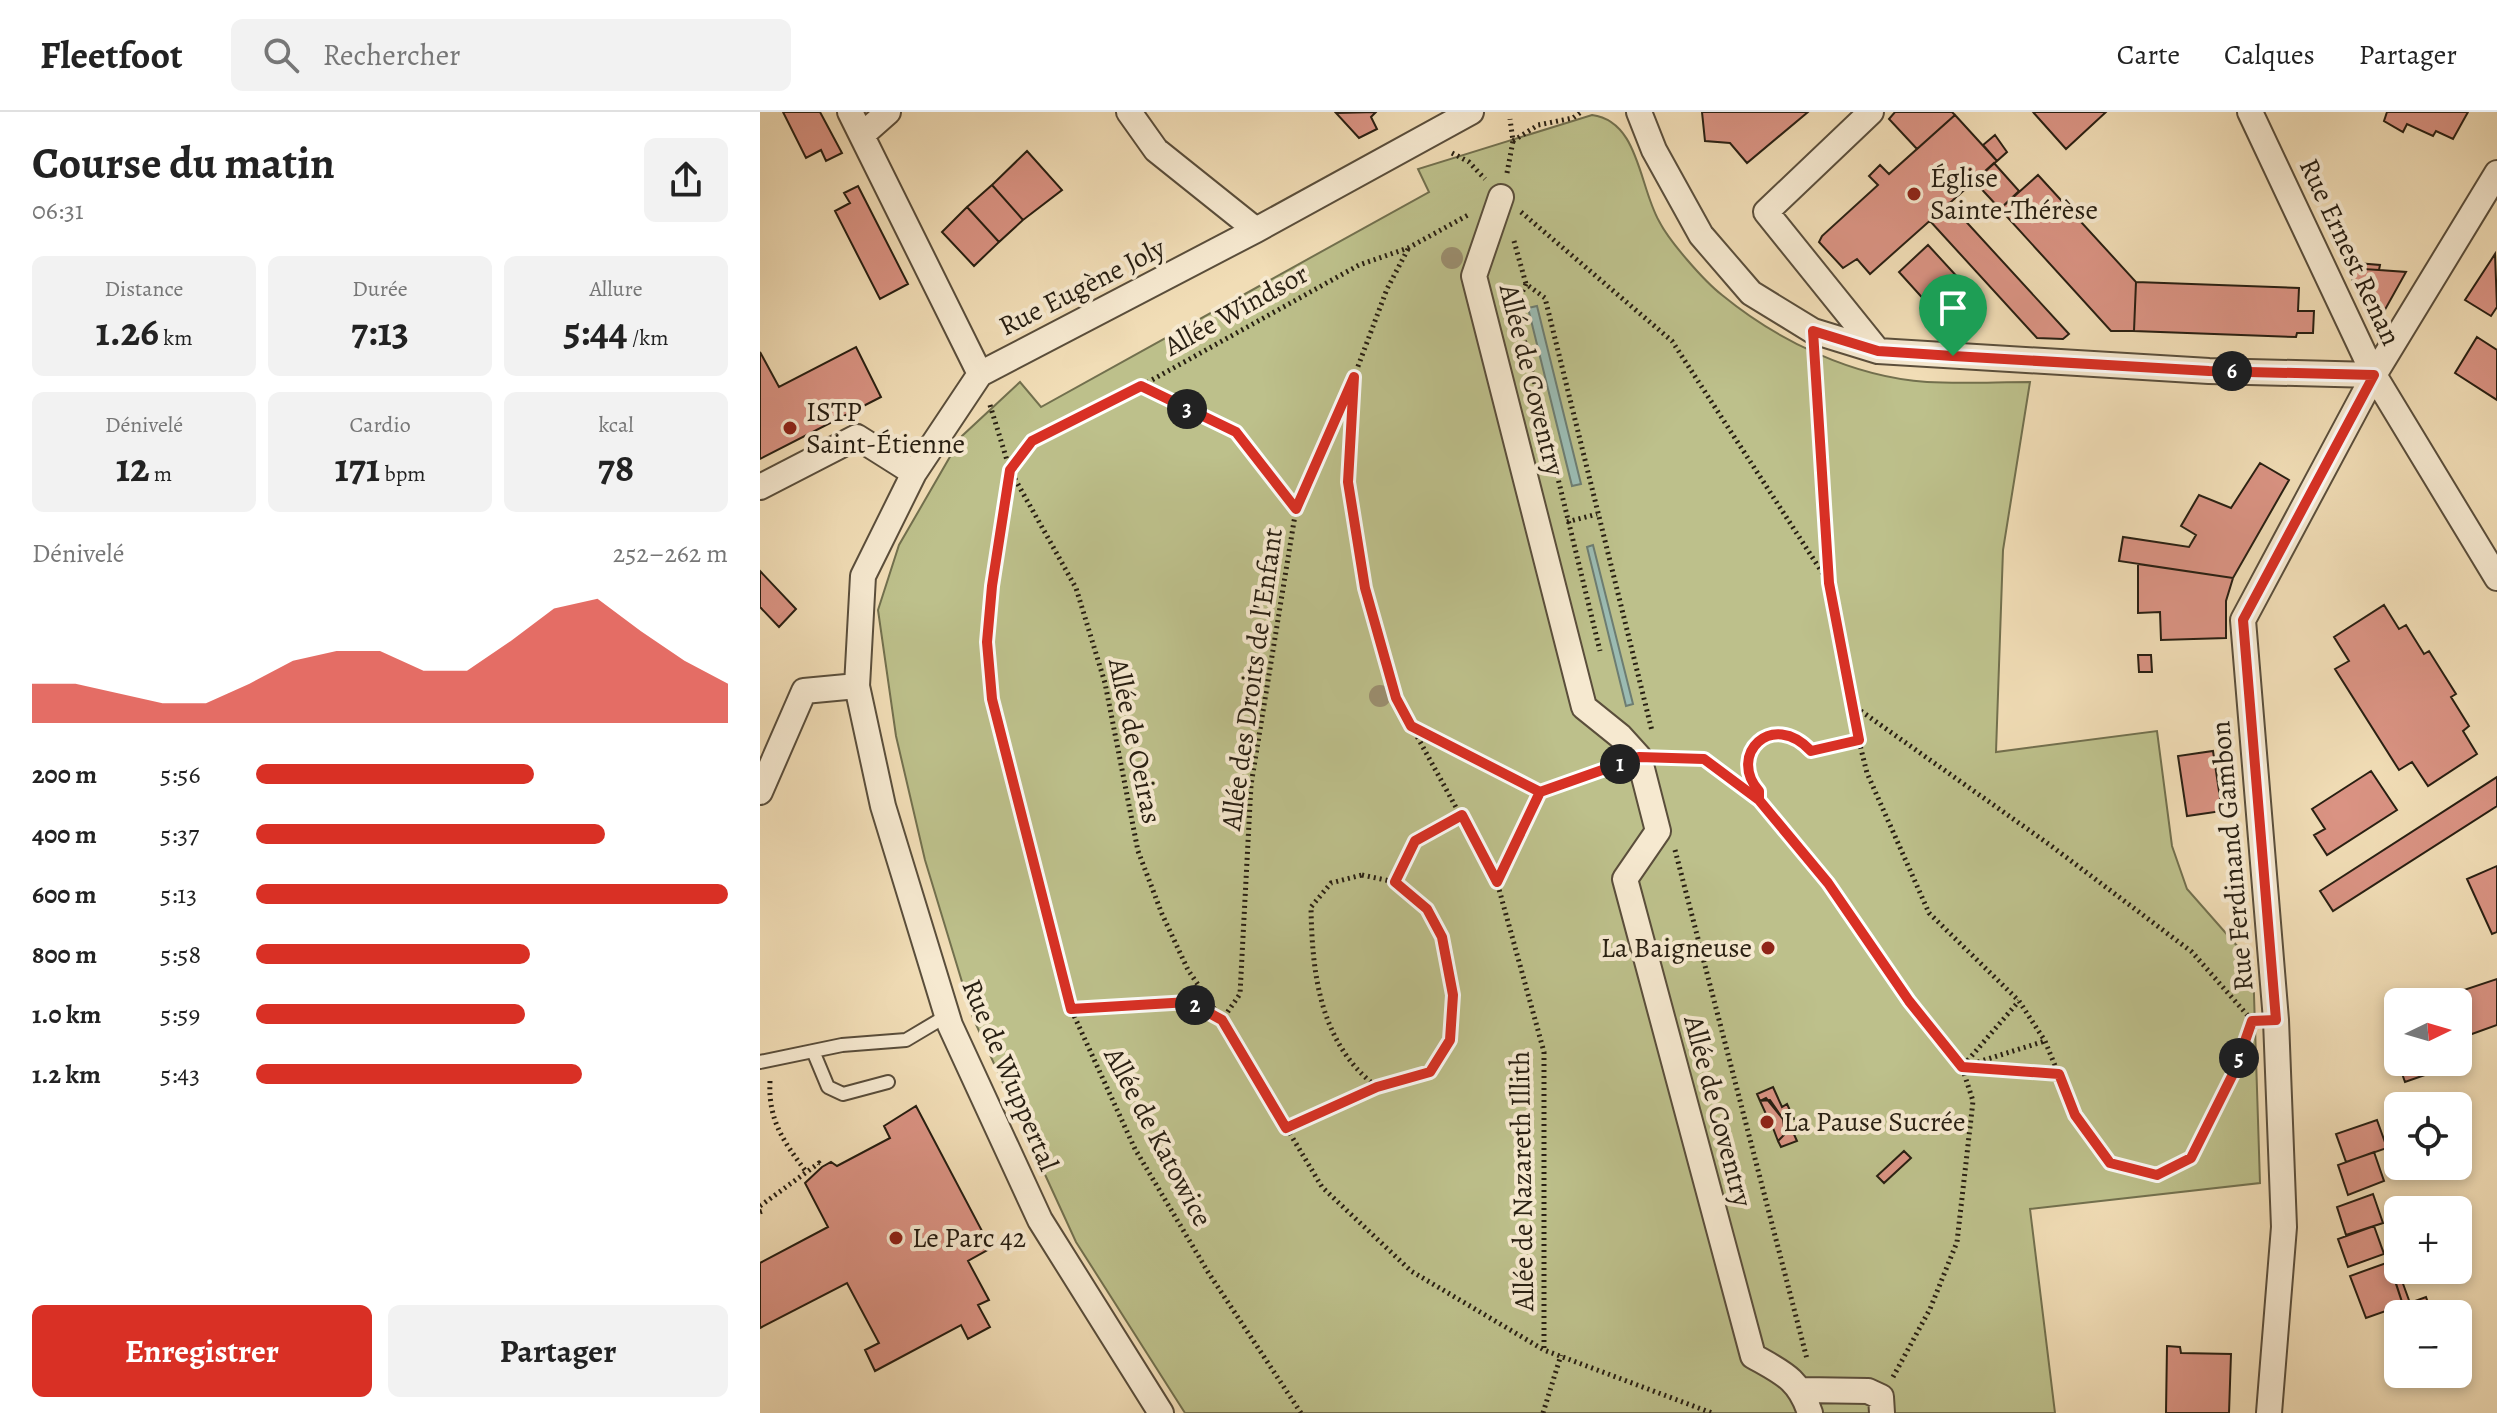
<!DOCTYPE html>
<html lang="fr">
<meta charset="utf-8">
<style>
body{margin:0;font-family:Alegreya,serif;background:#f2f2f2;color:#222;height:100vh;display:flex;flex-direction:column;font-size:30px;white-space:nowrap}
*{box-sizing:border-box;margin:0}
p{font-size:26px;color:#767676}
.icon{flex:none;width:44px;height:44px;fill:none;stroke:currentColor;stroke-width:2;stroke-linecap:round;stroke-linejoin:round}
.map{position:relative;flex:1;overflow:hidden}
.side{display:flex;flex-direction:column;background:#fff;width:760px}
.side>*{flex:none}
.needle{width:52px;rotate:85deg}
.buttons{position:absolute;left:1624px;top:876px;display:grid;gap:16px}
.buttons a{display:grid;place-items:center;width:88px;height:88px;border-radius:12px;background:#fff;box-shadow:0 4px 12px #0003;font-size:40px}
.pin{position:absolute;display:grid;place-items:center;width:68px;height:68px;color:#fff;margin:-82px -34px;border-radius:50% 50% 50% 0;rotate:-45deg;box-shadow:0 0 8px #0007}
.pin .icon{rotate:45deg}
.km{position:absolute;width:40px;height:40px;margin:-20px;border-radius:50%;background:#222;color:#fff;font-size:22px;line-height:40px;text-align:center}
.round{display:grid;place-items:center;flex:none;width:84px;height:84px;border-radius:12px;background:#f2f2f2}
.headline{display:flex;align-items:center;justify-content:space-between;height:136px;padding:0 32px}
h1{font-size:44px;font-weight:700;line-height:60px}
.stats{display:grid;grid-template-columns:repeat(3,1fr);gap:12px;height:136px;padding:8px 32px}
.stats div{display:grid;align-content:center;border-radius:12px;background:#f2f2f2;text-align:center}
.stats b{font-size:40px;font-weight:700}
.stats small{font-size:22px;font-weight:400}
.stats p{font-size:22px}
.chart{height:224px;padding:16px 32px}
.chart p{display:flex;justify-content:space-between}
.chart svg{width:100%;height:144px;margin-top:8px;fill:#d93025;opacity:.7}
.cta{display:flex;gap:16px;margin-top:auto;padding:16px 32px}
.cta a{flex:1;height:92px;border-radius:12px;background:#d93025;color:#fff;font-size:32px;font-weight:700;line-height:92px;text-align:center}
.cta a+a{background:#f2f2f2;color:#222}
ul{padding:0 32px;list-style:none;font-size:26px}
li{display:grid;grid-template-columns:128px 96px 1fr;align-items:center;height:60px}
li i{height:20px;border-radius:10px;background:#d93025}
header{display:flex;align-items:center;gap:48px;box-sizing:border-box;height:112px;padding:0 40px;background:#fff;border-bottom:2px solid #e0e0e0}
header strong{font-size:38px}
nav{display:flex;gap:44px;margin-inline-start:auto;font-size:28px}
.search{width:560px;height:72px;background:#f2f2f2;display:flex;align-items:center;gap:20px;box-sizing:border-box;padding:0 28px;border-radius:12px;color:#767676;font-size:30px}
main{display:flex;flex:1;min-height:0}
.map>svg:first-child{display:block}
.green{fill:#bdc08b;stroke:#72704e;stroke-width:2}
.water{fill:#9bbbb2;stroke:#6d7d72;stroke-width:2}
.building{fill:#da9383;stroke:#281f12;stroke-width:2}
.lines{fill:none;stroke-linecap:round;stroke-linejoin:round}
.lane-casing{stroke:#5a4e3b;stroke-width:16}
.street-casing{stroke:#5a4e3b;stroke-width:28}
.path{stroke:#281f12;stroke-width:5;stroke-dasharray:2 4;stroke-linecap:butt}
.lane{stroke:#f6e9d0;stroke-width:12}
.street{stroke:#f6e9d0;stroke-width:24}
.tree{fill:#9b8f70}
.route-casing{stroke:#fff;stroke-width:16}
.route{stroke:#d93025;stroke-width:10}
.poi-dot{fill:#8f2418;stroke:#f6e9d0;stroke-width:3}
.labels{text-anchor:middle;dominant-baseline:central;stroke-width:8;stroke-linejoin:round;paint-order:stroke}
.poi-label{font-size:28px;fill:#281f12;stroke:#f6e9d0;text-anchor:start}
.street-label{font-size:28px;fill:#281f12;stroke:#f6e9d0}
</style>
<header>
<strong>Fleetfoot</strong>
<div class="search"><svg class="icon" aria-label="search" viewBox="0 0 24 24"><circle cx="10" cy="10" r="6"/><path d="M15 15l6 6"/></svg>Rechercher</div>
<nav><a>Carte</a><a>Calques</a><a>Partager</a></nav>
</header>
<main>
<section class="side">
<div class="headline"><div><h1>Course du matin</h1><p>06:31</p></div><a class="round"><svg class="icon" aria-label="share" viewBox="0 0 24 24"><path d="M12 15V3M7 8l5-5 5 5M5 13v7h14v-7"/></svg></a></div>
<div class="stats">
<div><p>Distance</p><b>1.26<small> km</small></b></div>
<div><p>Durée</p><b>7:13</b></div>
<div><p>Allure</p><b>5:44<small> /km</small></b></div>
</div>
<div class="stats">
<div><p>Dénivelé</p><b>12<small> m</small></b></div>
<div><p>Cardio</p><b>171<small> bpm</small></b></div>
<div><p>kcal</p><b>78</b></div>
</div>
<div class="chart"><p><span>Dénivelé</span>252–262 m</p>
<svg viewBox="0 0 160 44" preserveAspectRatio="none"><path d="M0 44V32L10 32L20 35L30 38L40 38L50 32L60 25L70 22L80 22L90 28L100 28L110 19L120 9L130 6L140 16L150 25L160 32V44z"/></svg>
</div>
<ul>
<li><b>200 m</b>5:56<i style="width:59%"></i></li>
<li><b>400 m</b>5:37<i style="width:74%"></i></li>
<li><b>600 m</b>5:13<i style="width:100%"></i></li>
<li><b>800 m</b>5:58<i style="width:58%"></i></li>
<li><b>1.0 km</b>5:59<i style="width:57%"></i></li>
<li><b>1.2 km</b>5:43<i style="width:69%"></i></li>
</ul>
<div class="cta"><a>Enregistrer</a><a>Partager</a></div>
</section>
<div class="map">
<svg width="1737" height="1301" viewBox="0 0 1737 1301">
<rect width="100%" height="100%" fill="#f1ddb6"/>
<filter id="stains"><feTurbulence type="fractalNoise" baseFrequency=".0025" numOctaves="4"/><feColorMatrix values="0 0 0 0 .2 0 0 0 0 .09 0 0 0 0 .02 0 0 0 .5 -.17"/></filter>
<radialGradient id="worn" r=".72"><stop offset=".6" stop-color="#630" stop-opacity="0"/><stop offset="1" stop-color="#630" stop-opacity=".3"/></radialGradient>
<path class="green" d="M 832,3 C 879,9 879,74 899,109 C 909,129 944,169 962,183 C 1018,229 1093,265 1167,270 C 1201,272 1236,270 1270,270 L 1243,438 L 1236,640 L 1397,619 L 1412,734 L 1427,777 L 1493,852 L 1500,1071 L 1270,1097 L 1295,1301 L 425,1301 L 316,1130 L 213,906 L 165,748 L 136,624 L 118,498 L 139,433 L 202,324 L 260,270 L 281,295 L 669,80 L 658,57 Z"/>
<path class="water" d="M 777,194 L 821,372 L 812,374 L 768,196 Z
M 833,433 L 873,592 L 866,594 L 827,435 Z"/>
<path class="building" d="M 23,0 L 60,0 L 82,41 L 66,49 L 61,38 L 46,46 Z
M 616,0 L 611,5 L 617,17 L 599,26 L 576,1 Z
M 942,0 L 1048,0 L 987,51 L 970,31 L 945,29 Z
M 1135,0 L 1192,0 L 1195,3 L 1157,37 L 1129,7 Z
M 1273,0 L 1346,0 L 1306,37 Z
M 1708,0 L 1693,27 L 1676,19 L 1673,24 L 1647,12 L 1643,20 L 1624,9 L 1627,0 Z
M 1195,3 L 1237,49 L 1110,162 L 1097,147 L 1083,156 L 1059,130 L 1062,124 L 1118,73 L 1109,64 L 1120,53 L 1129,62 Z
M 1235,23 L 1247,40 L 1237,49 L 1223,33 Z
M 267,39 L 302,78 L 263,108 L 232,73 Z
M 1234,51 L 1259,79 L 1240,97 L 1214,69 Z
M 1278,63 L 1376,170 L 1374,219 L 1351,219 L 1240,97 Z
M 232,73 L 263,108 L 239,130 L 207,95 Z
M 98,74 L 148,172 L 120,187 L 75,99 L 90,91 L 84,81 Z
M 1189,91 L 1309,222 L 1303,227 L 1277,226 L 1170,109 Z
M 207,95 L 239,130 L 214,154 L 182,120 Z
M 1168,133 L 1224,194 L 1210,207 L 1198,193 L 1187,203 L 1171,186 L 1167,191 L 1139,160 Z
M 1735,142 L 1737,195 L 1731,204 L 1705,188 Z
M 1584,150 L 1620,153 L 1619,158 L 1587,156 Z
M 1587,156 L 1619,158 L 1646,160 L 1622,203 L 1608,202 Z
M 1376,170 L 1539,176 L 1538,199 L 1554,199 L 1553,221 L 1537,221 L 1536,225 L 1374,219 Z
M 1717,225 L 1737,238 L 1737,288 L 1695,261 Z
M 96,235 L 121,285 L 0,347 L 0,240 L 19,275 Z
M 1500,351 L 1529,368 L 1473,466 L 1359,449 L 1363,425 L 1429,435 L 1436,423 L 1421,414 L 1439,383 L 1471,396 Z
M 1378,452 L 1473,466 L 1466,489 L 1466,526 L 1401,528 L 1400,500 L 1378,501 Z
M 0,459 L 36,497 L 19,515 L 0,495 Z
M 1624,493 L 1639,517 L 1646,513 L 1664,542 L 1669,539 L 1696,582 L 1691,585 L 1709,614 L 1703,619 L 1717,642 L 1668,674 L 1652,650 L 1639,658 L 1575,557 L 1589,549 L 1574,525 Z
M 1378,543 L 1391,543 L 1392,560 L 1379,560 Z
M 1453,639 L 1462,699 L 1427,704 L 1418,644 Z
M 1611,659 L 1637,698 L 1567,743 L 1554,723 L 1565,717 L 1552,697 Z
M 1737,665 L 1737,694 L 1573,799 L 1560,779 Z
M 1737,754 L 1737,820 L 1732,822 L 1707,767 Z
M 1737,867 L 1737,913 L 1698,927 L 1698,890 L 1677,887 Z
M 1698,947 L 1699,951 L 1645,970 L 1638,950 L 1698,950 Z
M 1013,975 L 1022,995 L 1027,992 L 1034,1007 L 1028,1009 L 1037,1029 L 1021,1035 L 1018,1029 L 1025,1022 L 1023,1007 L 1010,988 L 1000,989 L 997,982 Z
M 1006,986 L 1023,1007 L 1025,1022 L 1018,1029 L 1013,1016 L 1003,1016 L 1000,1008 L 1006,1002 L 1000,989 Z
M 156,994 L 231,1136 L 208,1149 L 229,1188 L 218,1193 L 230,1215 L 208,1227 L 201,1213 L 115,1259 L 105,1238 L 119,1231 L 87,1171 L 0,1216 L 0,1151 L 68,1115 L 45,1071 L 62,1055 L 71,1050 L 77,1054 L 130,1026 L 124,1014 Z
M 1617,1008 L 1627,1036 L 1586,1050 L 1576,1022 Z
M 1144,1039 L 1151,1046 L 1124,1071 L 1117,1064 Z
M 1614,1040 L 1624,1069 L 1588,1083 L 1578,1053 Z
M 1613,1082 L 1623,1111 L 1586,1123 L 1577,1095 Z
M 1614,1114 L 1624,1142 L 1588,1155 L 1578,1127 Z
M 1629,1150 L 1643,1193 L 1606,1206 L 1590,1164 Z
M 1638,1158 L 1650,1191 L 1643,1193 L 1632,1160 Z
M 1666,1185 L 1672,1202 L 1638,1202 L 1637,1229 L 1627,1199 Z
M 1407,1234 L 1420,1235 L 1421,1241 L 1471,1242 L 1469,1301 L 1406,1301 Z"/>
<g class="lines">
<defs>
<path id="lane" d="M 53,939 L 68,975 L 83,982 L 128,970
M 0,950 L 82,933 L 146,928 L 188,903"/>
<path id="street" d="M 90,0 L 220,262
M 369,0 L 396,38 L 496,118
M 879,0 L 894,38 L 941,123 L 991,181 L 1053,219 L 1118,239 L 1449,259 L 1614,263
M 1111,0 L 1006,100 L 1118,239
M 1490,0 L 1614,263 L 1737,466
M 102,23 L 128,0
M 741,85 L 714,164 L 824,595 L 860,624 L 879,645 L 898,719 L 865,767 L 993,1244 C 1023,1261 1039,1267 1050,1301
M 0,375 L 97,325 L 154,361
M 0,680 L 44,579 L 97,574
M 1043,1278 L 1108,1279 L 1121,1285 L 1122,1301
M 401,1301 L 280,1108 L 190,913 L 123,694 L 97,574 L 103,464 L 154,361 L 220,262 L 496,118 L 711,0
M 1509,1301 L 1524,1115 L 1516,908 L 1483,508 L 1614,263 L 1737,61"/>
</defs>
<use href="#lane" class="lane-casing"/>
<use href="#street" class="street-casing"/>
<path class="path" d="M 753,29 L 778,13 L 813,6 L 821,0
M 692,41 L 709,50 L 725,67
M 747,61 L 753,29 L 750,7
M 761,100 L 912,229 L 1069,471 L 1087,581 L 1107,661 L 1169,801 L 1259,889 L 1285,929 L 1315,1003 L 1350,1051 L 1397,1063 L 1431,1046 L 1475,958 L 1489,919
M 754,129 L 766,172 L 785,186 L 892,619
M 648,137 L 627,177 L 594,265 L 536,397 L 491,673 L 480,882 L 462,908 L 562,1075 L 651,1159 L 784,1238 L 952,1301
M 766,172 L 756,194 L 840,539
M 1054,244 L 1069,470
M 594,270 L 588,370 L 605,476 L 636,586 L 737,770 L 784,940 L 784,1238
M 381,275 L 476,320 L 536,397
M 230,293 L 250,358 L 316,476 L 345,571 L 378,739 L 402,802 L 428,858 L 462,908
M 807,410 L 837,402
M 1091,592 L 1290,733 L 1432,840 L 1490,906
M 652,615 L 780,680 L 737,770
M 903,646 L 944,647 L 999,688 L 1068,771 L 1149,889 L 1202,955 L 1285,929
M 780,680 L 855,654
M 999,687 L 999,679 C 967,643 1013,597 1051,639 L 1099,628
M 915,738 L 1047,1247
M 602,763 L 635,770 L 667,797 L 682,825 L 693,883 L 690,928 L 670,960 L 617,975 C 560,932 552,862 551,795 L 571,771 Z
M 635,770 L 655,729 L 702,703
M 311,897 L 429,890 L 461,907
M 1207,956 L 1299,962
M 10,969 C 8,1009 24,1030 47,1061
M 526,1016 L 616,975
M 0,1094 L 59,1051 L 62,1055
M 0,1100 L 3,1099
M 1133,1265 L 1170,1197 L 1197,1130 L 1213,989 L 1202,955 L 1259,889
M 541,1301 L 448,1160 L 375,1037 L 311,897 L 232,587 L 227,530 L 232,474 L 250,358 L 272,329 L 381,274 L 599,153 L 648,136 L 708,103
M 783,1301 L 801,1243"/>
<use href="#lane" class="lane"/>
<use href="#street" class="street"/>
</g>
<g class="tree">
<circle cx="692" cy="146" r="11"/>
<circle cx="620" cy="584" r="11"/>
</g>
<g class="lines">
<defs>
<path id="route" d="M 1193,244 L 1118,239 L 1053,219 L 1069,471 L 1099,628 L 1051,639 C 1012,597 967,643 999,679 L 999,688 L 944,647 L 879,645 L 780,680 L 737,770 L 702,703 L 655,729 L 635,770 L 667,797 L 682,825 L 693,883 L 690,928 L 670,960 L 617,975 L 526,1016 L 462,908 L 429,890 L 311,897 L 232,587 L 227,530 L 232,474 L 250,358 L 272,329 L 381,274 L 476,320 L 536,397 L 594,265 L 588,370 L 605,476 L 636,586 L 651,614 L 780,680 L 879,645 L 944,647 L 999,688 L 1068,771 L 1149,889 L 1202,955 L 1299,962 L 1315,1003 L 1350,1051 L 1397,1063 L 1431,1046 L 1475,958 L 1492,909 L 1516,908 L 1483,508 L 1614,263 L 1449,259 L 1193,244"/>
</defs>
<use href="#route" class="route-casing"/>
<use href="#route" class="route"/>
</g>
<g class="poi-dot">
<circle cx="1154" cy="82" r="8"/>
<circle cx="30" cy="316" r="8"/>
<circle cx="1008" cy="836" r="8"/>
<circle cx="1007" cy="1010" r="8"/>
<circle cx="136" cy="1126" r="8"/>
</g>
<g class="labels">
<g class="poi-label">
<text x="1170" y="66">Église<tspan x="1170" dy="32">Sainte-Thérèse</tspan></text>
<text x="46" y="300">ISTP<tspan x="46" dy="32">Saint-Étienne</tspan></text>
<text x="992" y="836" text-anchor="end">La Baigneuse</text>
<text x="1023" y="1010">La Pause Sucrée</text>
<text x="152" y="1126">Le Parc 42</text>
</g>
<g class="street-label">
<text transform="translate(1590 140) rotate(65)">Rue Ernest Renan</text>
<text transform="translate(322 175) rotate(-27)">Rue Eugène Joly</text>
<text transform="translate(476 198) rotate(-29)">Allée Windsor</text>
<text transform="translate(772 268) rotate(76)">Allée de Coventry</text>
<text transform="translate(492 567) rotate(-82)">Allée des Droits de l'Enfant</text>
<text transform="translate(375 629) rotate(78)">Allée de Oeiras</text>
<text transform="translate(1472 744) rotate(-95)">Rue Ferdinand Gambon</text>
<text transform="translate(250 963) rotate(67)">Rue de Wuppertal</text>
<text transform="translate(958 999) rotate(75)">Allée de Coventry</text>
<text transform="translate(398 1025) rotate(62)">Allée de Katowice</text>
<text transform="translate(762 1069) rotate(-91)">Allée de Nazareth Illith</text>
</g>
</g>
<rect width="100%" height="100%" filter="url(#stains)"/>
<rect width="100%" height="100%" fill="url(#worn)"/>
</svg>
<div class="buttons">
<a><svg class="needle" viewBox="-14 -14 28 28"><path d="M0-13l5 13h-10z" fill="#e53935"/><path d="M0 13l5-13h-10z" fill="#767676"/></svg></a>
<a><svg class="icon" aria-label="locate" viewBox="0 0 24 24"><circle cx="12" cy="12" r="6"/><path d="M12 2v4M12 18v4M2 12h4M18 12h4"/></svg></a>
<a>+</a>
<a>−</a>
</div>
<div class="pin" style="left:1193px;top:244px;background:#1e9e55"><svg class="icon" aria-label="arrive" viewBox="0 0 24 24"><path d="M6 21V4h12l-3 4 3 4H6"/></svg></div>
<b class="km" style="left:860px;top:652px">1</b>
<b class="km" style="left:435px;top:893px">2</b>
<b class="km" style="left:427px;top:297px">3</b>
<b class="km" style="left:1479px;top:946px">5</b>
<b class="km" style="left:1472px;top:259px">6</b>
</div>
</main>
